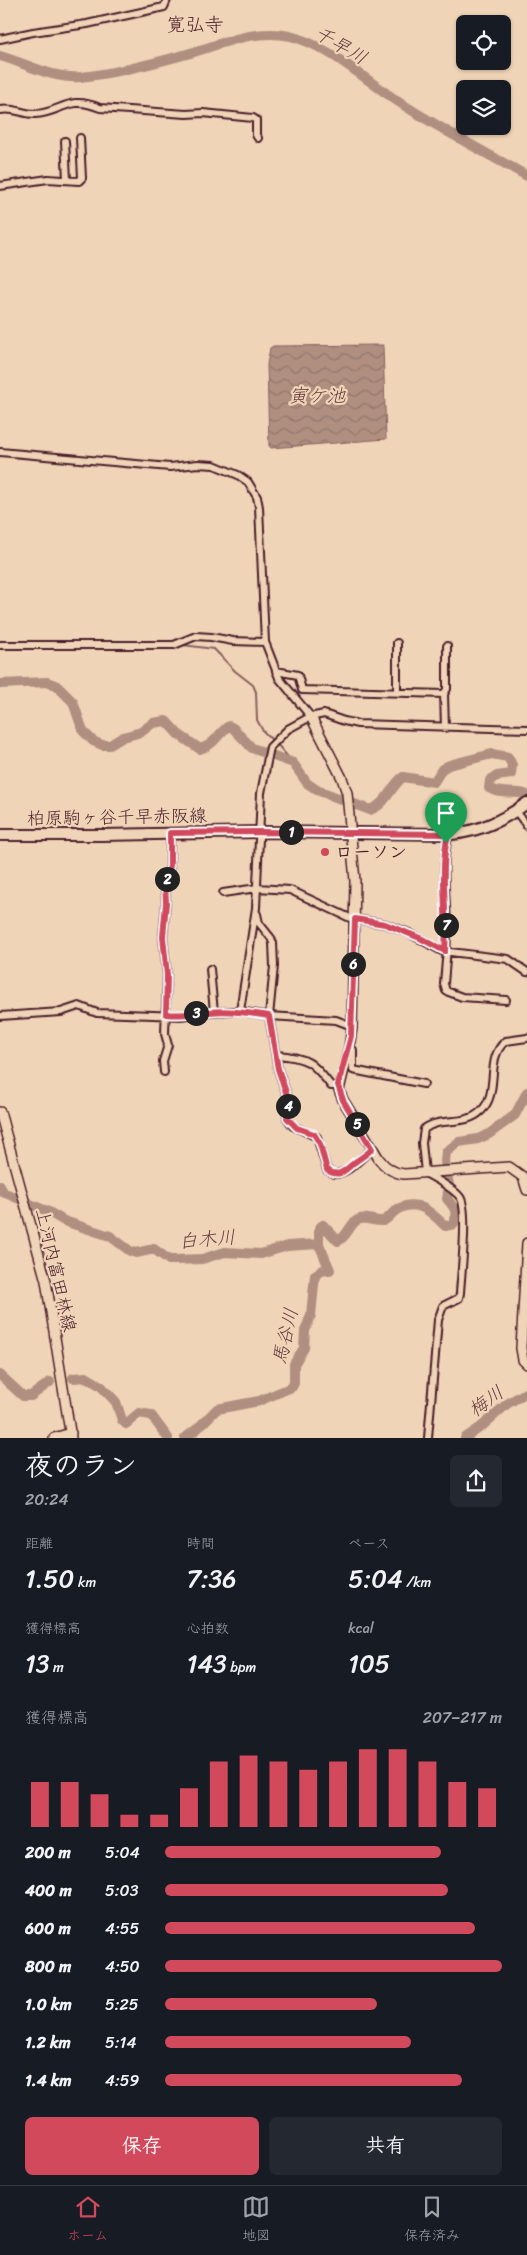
<!DOCTYPE html>
<html lang="ja">
<meta charset="utf-8">
<style>
body{margin:0;font-family:Sriracha,"Klee One",sans-serif;background:#242831;color:#f1f3f6;height:100vh;display:flex;flex-direction:column;font-size:19px;white-space:nowrap}
*{box-sizing:border-box;margin:0}
p{font-size:16px;color:#9ea1a6}
.icon{flex:none;width:28px;height:28px;fill:none;stroke:currentColor;stroke-width:2;stroke-linecap:round;stroke-linejoin:round}
.map{position:relative;height:1438px;overflow:hidden}
.details{display:flex;flex-direction:column;background:#171b24;flex:1}
.details>*{flex:none}
.controls{position:absolute;left:456px;top:15px;display:grid;gap:10px}
.controls a{display:grid;place-items:center;width:55px;height:55px;border-radius:8px;background:#171b24;box-shadow:0 1px 4px #0004;font-size:25px}
.pin{position:absolute;display:grid;place-items:center;width:42px;height:42px;color:#fff;margin:-51px -21px;border-radius:50% 50% 50% 0;rotate:-45deg;box-shadow:0 0 5px #0007}
.pin .icon{rotate:45deg}
.km{position:absolute;width:25px;height:25px;margin:-12px;border-radius:50%;background:#222;color:#fff;font-size:14px;line-height:25px;text-align:center}
.round{display:grid;place-items:center;flex:none;width:52px;height:52px;border-radius:8px;background:#242831}
.headline{display:flex;align-items:center;justify-content:space-between;height:85px;padding:0 25px}
h1{font-size:28px;font-weight:600;line-height:38px}
.figures{display:grid;grid-template-columns:repeat(3,1fr);gap:8px;height:85px;padding:5px 25px}
.figures div{display:grid;align-content:center}
.figures b{font-size:25px;font-weight:600}
.figures small{font-size:14px;font-weight:400}
.figures p{font-size:14px}
.chart{height:140px;padding:10px 25px}
.chart p{display:flex;justify-content:space-between}
.chart svg{width:100%;height:90px;margin-top:5px;stroke:#d1495b;stroke-width:6}
.button{display:flex;gap:10px;margin-top:auto;padding:10px 25px}
.button a{flex:1;height:58px;border-radius:8px;background:#d1495b;color:#fff;font-size:20px;font-weight:600;line-height:58px;text-align:center}
.button a+a{background:#242831;color:#f1f3f6}
ul{padding:0 25px;list-style:none;font-size:16px}
li{display:grid;grid-template-columns:80px 60px 1fr;align-items:center;height:38px}
li i{height:12px;border-radius:6px;background:#d1495b}
.tab-bar{display:flex;justify-content:space-around;align-items:center;height:70px;border-top:1px solid #363941;background:#171b24;font-size:14px;color:#9ea1a6}
.tab-bar a{display:grid;justify-items:center;gap:2px}
.tab-bar .selected{color:#d1495b}
.map>svg:first-child{display:block}
.water{fill:url(#water-waves);stroke:#87625f}
.lines{fill:none;stroke-linecap:round;stroke-linejoin:round}
.stream{stroke:#87625f;stroke-width:2}
.river{stroke:#b08f81;stroke-width:10}
.street-casing{stroke:#4a1f2b;stroke-width:10}
.secondary-casing{stroke:#4a1f2b;stroke-width:12}
.primary-casing{stroke:#4a1f2b;stroke-width:14}
.street{stroke:#f0d4b7;stroke-width:6}
.secondary{stroke:#f0d4b7;stroke-width:9}
.primary{stroke:#f0d4b7;stroke-width:10}
.route-casing{stroke:#fff;stroke-width:10}
.route{stroke:#d1495b;stroke-width:6}
.poi-dot{fill:#d1495b;stroke:#f0d4b7;stroke-width:2}
.labels{text-anchor:middle;dominant-baseline:central;stroke-width:4.5;stroke-linejoin:round;paint-order:stroke}
.street-label{font-size:18px;fill:#4a1f2b;stroke:#f0d4b7}
.poi-label{font-size:18px;font-weight:bold;fill:#4a1f2b;stroke:#f0d4b7;text-anchor:start}
.neighbourhood-label{font-size:19px;fill:#4a1f2b;stroke:#f0d4b7}
.water-label{font-size:19px;font-style:italic;fill:#643b40;stroke:#f0d4b7}
</style>
<div class="map">
<svg width="527" height="1438" viewBox="0 0 527 1438">
<defs>
<pattern id="water-waves" width="16" height="10" patternUnits="userSpaceOnUse" patternTransform="scale(1.25)"><rect width="16" height="10" fill="#b08f81"/><path d="M0 5q4-4 8 0t8 0" fill="none" stroke="#91746a"/></pattern>
</defs>
<rect width="100%" height="100%" fill="#f0d4b7"/>
<filter id="ink" filterUnits="userSpaceOnUse"><feTurbulence type="fractalNoise" baseFrequency=".02" numOctaves="2"/><feDisplacementMap in="SourceGraphic" scale="10" xChannelSelector="R" yChannelSelector="G"/><feConvolveMatrix kernelMatrix="1 2 1 2 8 2 1 2 1" color-interpolation-filters="sRGB"/></filter>
<g filter="url(#ink)">
<path class="water" d="M 383,345 L 386,439 L 271,448 L 269,446 L 267,364 L 270,348 L 273,346 Z"/>
<g class="lines">
<path class="stream" d="M 183,645 L 214,649 L 235,671 L 253,685 L 256,692 L 257,720 L 263,731 L 273,741
M 277,744 L 293,763
M 0,1192 L 3,1192"/>
<path class="river" d="M 0,56 C 26,63 51,79 80,77 C 112,74 155,63 187,54 C 219,45 255,28 290,36 C 328,45 364,79 396,100 C 438,128 483,151 527,176
M 0,684 L 47,682 L 57,686 L 73,702 L 83,731 L 93,741 L 102,745 L 110,745 L 123,737 L 141,732 L 153,723 L 166,721 L 178,734 L 200,749 C 216,744 217,734 229,726 L 233,728 L 252,748 L 293,763 L 307,783 L 317,790 L 370,810 C 387,804 390,787 403,777 L 434,782 L 442,769 L 449,765 L 492,754 L 508,757 L 512,765 L 511,774 L 497,776 L 490,780 L 489,788 C 500,795 513,791 525,794
M 0,1185 L 3,1192 L 49,1212 L 64,1221 L 110,1236 L 130,1251 L 136,1253 L 154,1249 L 169,1260 L 175,1260 L 202,1259 L 225,1252 L 261,1254 L 287,1246 L 319,1244
M 0,1375 L 23,1396 L 31,1396 L 50,1382
M 73,1378 L 86,1377 L 101,1386 L 116,1402 L 122,1420 L 126,1424 L 139,1413 L 151,1415 L 168,1438
M 185,1438 L 197,1429 L 217,1409 L 259,1401 L 292,1387 L 294,1383 L 294,1364 L 304,1348 L 305,1331 L 311,1315 L 315,1275 L 323,1270 L 330,1270 L 319,1244 L 319,1228 L 323,1225 L 338,1241 C 347,1237 349,1226 356,1221 C 364,1215 373,1222 383,1221 C 389,1219 392,1212 398,1209 C 418,1198 432,1213 445,1226 L 454,1224 C 458,1212 455,1208 447,1199 L 449,1185 L 445,1161 L 446,1152 L 459,1142 L 478,1139 L 489,1134 L 515,1115 L 527,1092
M 465,1438 L 481,1427 L 507,1404 L 527,1392"/>
<defs>
<path id="street" d="M 0,39 L 33,32 L 87,24 L 164,7 L 167,0
M 0,110 C 14,107 22,114 35,114 C 61,113 68,94 100,108 L 186,114 L 203,113 L 253,118 L 256,120 L 256,135 L 258,138
M 65,141 L 67,179
M 0,186 L 48,179 L 79,181 L 82,178 L 80,138
M 0,452 L 170,467 L 198,464 L 214,465 L 238,475 L 248,482 L 257,497 L 259,507 L 265,642 L 279,678 L 311,717
M 0,645 L 174,645 L 196,636 L 211,637 L 233,641 L 265,642
M 276,671 L 298,675 L 302,690 L 444,694
M 397,692 L 397,643
M 445,728 L 444,694 L 447,689 L 447,646
M 516,811 L 527,826
M 449,834 C 440,865 447,898 447,930 C 447,948 446,966 444,984 L 446,991 L 462,997 L 506,1000
M 223,893 L 257,888 L 290,890 L 350,918 L 385,924 L 409,933 L 442,951 L 508,959 L 527,972
M 257,914 L 259,923 L 271,938 L 273,943 L 274,966 L 269,1016 L 278,1069 L 289,1101 L 287,1118 L 293,1126 L 317,1137 L 327,1170 L 334,1174 C 348,1174 361,1158 372,1149
M 210,969 L 214,1012
M 240,1011 L 256,908 L 261,793 L 270,747 L 288,729 L 310,717 L 324,714 L 344,721 L 358,724 L 527,729
M 0,1016 L 61,1012 L 79,1006 L 97,1013 L 181,1016 L 209,1012 L 240,1011 L 269,1016 L 336,1020 L 352,1026
M 349,1048 L 353,1050 L 353,1070 L 424,1084
M 276,1055 C 307,1057 313,1062 331,1086 L 338,1086
M 164,1072 L 163,1061 L 168,1045 L 165,1034 L 167,975 L 163,937 L 166,903 L 165,883 L 170,866 L 170,833
M 428,1438 L 438,1320 L 443,1306 L 459,1298 L 460,1293 C 461,1274 469,1209 460,1197 C 452,1187 436,1179 425,1173 L 422,1143 L 424,1129 C 441,1116 465,1127 481,1111 C 501,1092 484,1058 506,1041 L 527,1038"/>
<path id="secondary" d="M 311,717 L 342,778 L 347,793 L 355,881 L 352,1028 L 349,1048 L 339,1090 L 343,1100 L 379,1159 C 385,1167 394,1173 404,1174 L 509,1167 L 523,1177 L 527,1190
M 0,1112 L 46,1281 L 71,1438
M 527,1243 L 521,1348 L 523,1360 L 527,1364
M 54,1438 L 71,1433"/>
<path id="primary" d="M 0,835 L 102,835 L 260,832 L 452,834 C 481,831 503,820 527,803"/>
</defs>
<use href="#street" class="street-casing"/>
<use href="#secondary" class="secondary-casing"/>
<use href="#primary" class="primary-casing"/>
<use href="#street" class="street"/>
<use href="#secondary" class="secondary"/>
<use href="#primary" class="primary"/>
</g>
</g>
<g class="lines" filter="url(#ink)">
<defs>
<path id="route" d="M 260,832 L 448,834 C 439,871 448,913 445,951 L 420,938 L 385,924 L 355,919 L 351,1036 L 338,1085 L 343,1100 L 372,1149 C 367,1154 361,1158 355,1162 C 346,1169 340,1179 327,1170 L 320,1144 L 314,1134 L 297,1128 L 287,1118 L 289,1101 L 278,1069 L 269,1016 C 249,1013 229,1010 209,1012 C 194,1013 181,1016 166,1014 L 167,975 L 163,937 L 166,903 L 165,883 L 170,866 L 170,833 Z"/>
</defs>
<use href="#route" class="route-casing"/>
<use href="#route" class="route"/>
</g>
<circle class="poi-dot" cx="325" cy="852" r="5"/>
<g class="labels">
<g class="street-label">
<text transform="translate(117 817) rotate(-1)">柏原駒ヶ谷千早赤阪線</text>
<text transform="translate(56 1270) rotate(77)">上河内富田林線</text>
</g>
<g class="poi-label">
<text x="335" y="852">ローソン</text>
</g>
<g class="neighbourhood-label">
<text x="195" y="24">寛弘寺</text>
</g>
<g class="water-label">
<text transform="translate(341 45) rotate(30)">千早川</text>
<text x="317" y="395">寅ケ池</text>
<text transform="translate(207 1239) rotate(-5)">白木川</text>
<text transform="translate(285 1336) rotate(-77)">馬谷川</text>
<text transform="translate(486 1401) rotate(-36)">梅川</text>
</g>
</g>
</svg>
<div class="controls">
<a><svg class="icon" aria-label="locate" viewBox="0 0 24 24"><circle cx="12" cy="12" r="6"/><path d="M12 2v4M12 18v4M2 12h4M18 12h4"/></svg></a>
<a><svg class="icon" aria-label="layers" viewBox="0 0 24 24"><path d="M12 4l9 5-9 5-9-5zM3 14l9 5 9-5"/></svg></a>
</div>
<div class="pin" style="left:446px;top:843px;background:#1e9e55"><svg class="icon" aria-label="arrive" viewBox="0 0 24 24"><path d="M6 21V4h12l-3 4 3 4H6"/></svg></div>
<b class="km" style="left:291px;top:832px">1</b>
<b class="km" style="left:167px;top:879px">2</b>
<b class="km" style="left:196px;top:1013px">3</b>
<b class="km" style="left:288px;top:1106px">4</b>
<b class="km" style="left:357px;top:1124px">5</b>
<b class="km" style="left:353px;top:964px">6</b>
<b class="km" style="left:446px;top:925px">7</b>
</div>
<section class="details">
<div class="headline"><div><h1>夜のラン</h1><p>20:24</p></div><a class="round"><svg class="icon" aria-label="share" viewBox="0 0 24 24"><path d="M12 15V3M7 8l5-5 5 5M5 13v7h14v-7"/></svg></a></div>
<div class="figures">
<div><p>距離</p><b>1.50<small> km</small></b></div>
<div><p>時間</p><b>7:36</b></div>
<div><p>ペース</p><b>5:04<small> /km</small></b></div>
</div>
<div class="figures">
<div><p>獲得標高</p><b>13<small> m</small></b></div>
<div><p>心拍数</p><b>143<small> bpm</small></b></div>
<div><p>kcal</p><b>105</b></div>
</div>
<div class="chart"><p><span>獲得標高</span>207–217 m</p>
<svg viewBox="0 0 160 44" preserveAspectRatio="none"><path d="M5 44V22M15 44V22M25 44V28M35 44V38M45 44V38M55 44V25M65 44V12M75 44V9M85 44V12M95 44V16M105 44V12M115 44V6M125 44V6M135 44V12M145 44V22M155 44V25"/></svg>
</div>
<ul>
<li><b>200 m</b>5:04<i style="width:82%"></i></li>
<li><b>400 m</b>5:03<i style="width:84%"></i></li>
<li><b>600 m</b>4:55<i style="width:92%"></i></li>
<li><b>800 m</b>4:50<i style="width:100%"></i></li>
<li><b>1.0 km</b>5:25<i style="width:63%"></i></li>
<li><b>1.2 km</b>5:14<i style="width:73%"></i></li>
<li><b>1.4 km</b>4:59<i style="width:88%"></i></li>
</ul>
<div class="button"><a>保存</a><a>共有</a></div>
</section>
<nav class="tab-bar">
<a class="selected"><svg class="icon" aria-label="home" viewBox="0 0 24 24"><path d="M3 11l9-7 9 7M6 9v11h12V9"/></svg>ホーム</a>
<a><svg class="icon" aria-label="map" viewBox="0 0 24 24"><path d="M3 6l6-2 6 2 6-2v14l-6 2-6-2-6 2zM9 4v14M15 6v14"/></svg>地図</a>
<a><svg class="icon" aria-label="saved" viewBox="0 0 24 24"><path d="M7 4h10v16l-5-4-5 4z"/></svg>保存済み</a>
</nav>
